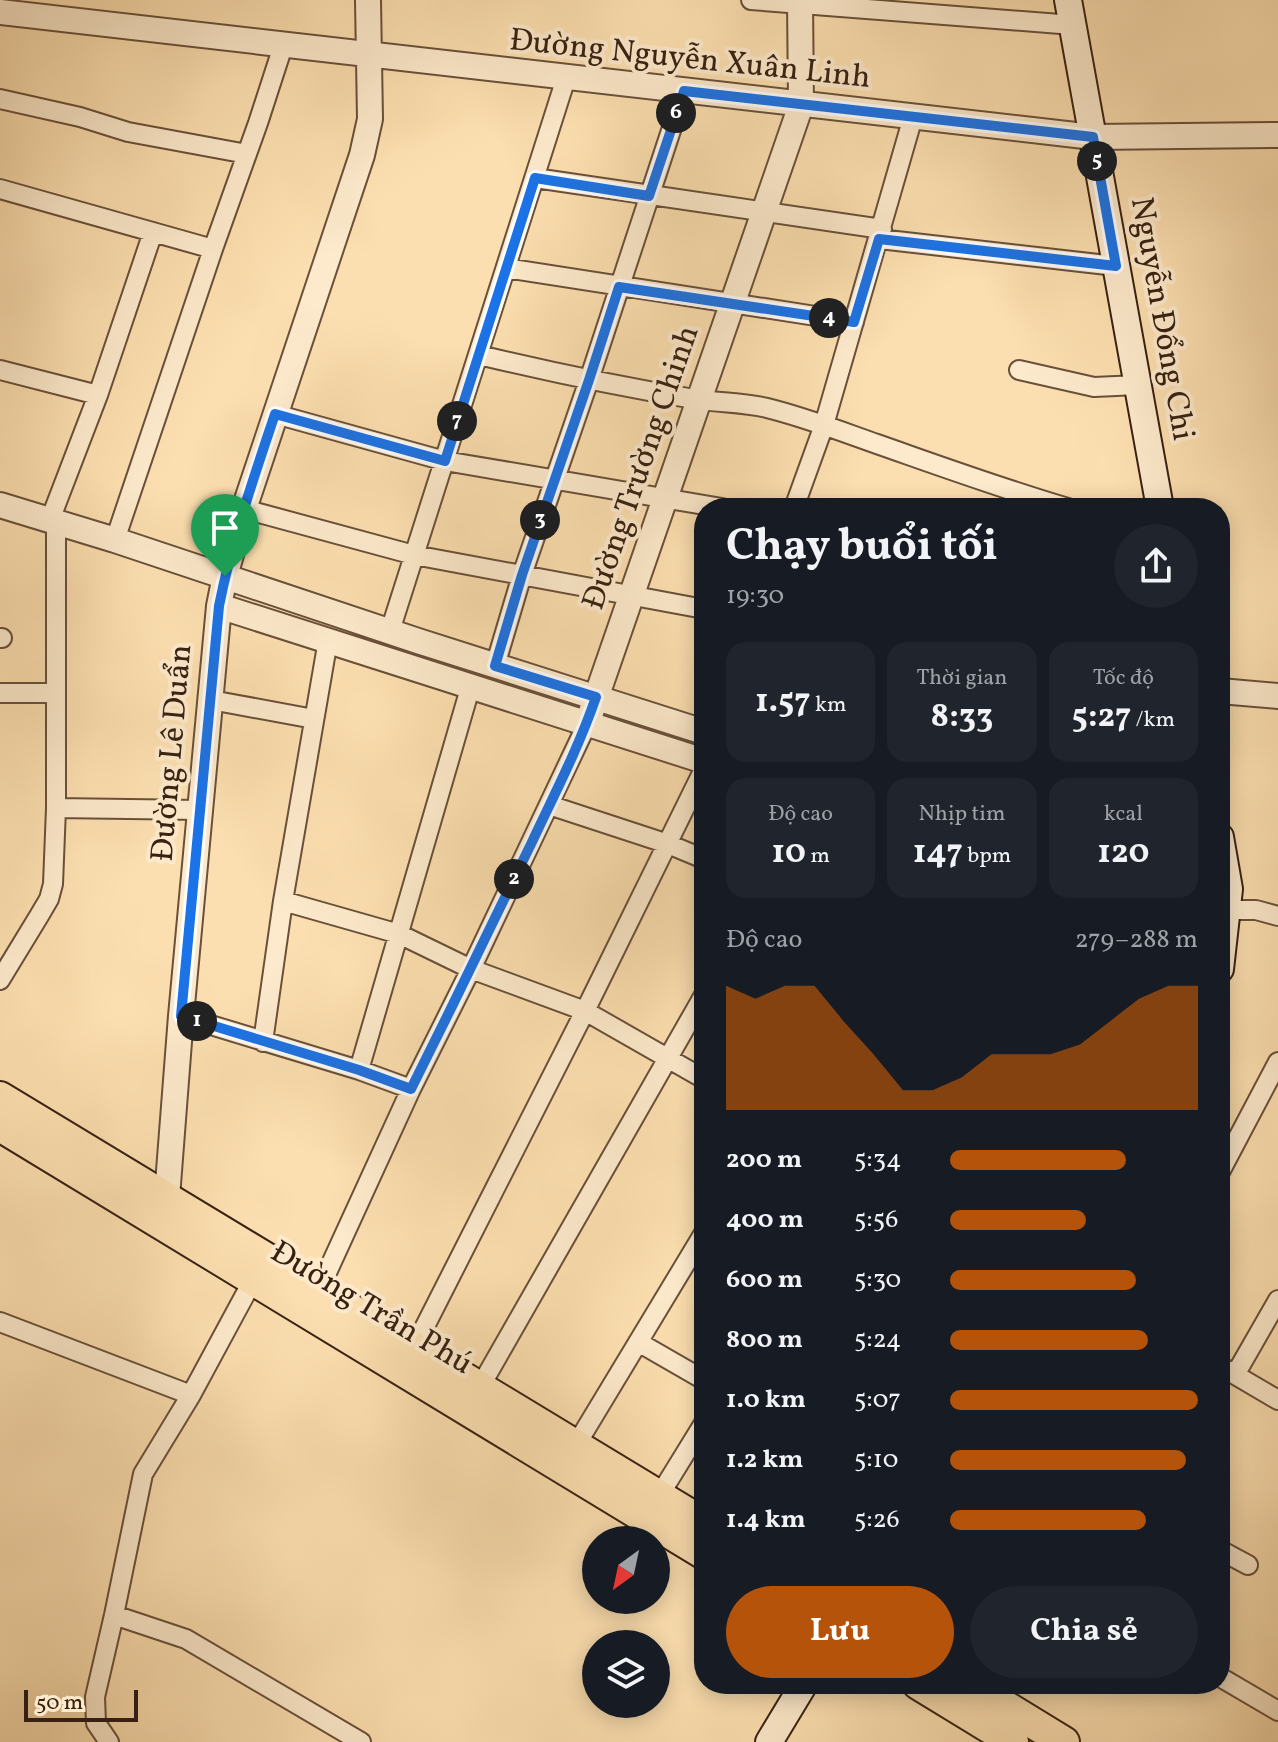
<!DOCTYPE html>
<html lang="vi">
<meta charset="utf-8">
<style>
body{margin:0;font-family:Vollkorn,serif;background:#20242c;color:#f1f3f6;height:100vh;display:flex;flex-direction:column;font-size:30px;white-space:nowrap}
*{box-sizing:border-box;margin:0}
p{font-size:26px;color:#9ea1a6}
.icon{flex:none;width:44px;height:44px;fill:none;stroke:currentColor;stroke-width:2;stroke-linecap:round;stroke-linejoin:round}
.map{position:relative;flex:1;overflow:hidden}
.drawer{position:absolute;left:694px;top:498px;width:536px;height:1196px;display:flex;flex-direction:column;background:#171b24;border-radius:32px;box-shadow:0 4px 20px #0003}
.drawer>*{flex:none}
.needle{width:52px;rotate:213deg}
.fabs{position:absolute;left:582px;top:1526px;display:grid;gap:16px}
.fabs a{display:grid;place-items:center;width:88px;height:88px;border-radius:50%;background:#171b24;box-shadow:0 4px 20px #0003;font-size:40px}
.scale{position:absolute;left:24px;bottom:20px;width:114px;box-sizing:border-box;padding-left:8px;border:4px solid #382112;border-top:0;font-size:22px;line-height:28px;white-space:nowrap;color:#382112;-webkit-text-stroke:6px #fdeacc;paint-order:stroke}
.pin{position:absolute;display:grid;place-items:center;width:68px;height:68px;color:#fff;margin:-82px -34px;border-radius:50% 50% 50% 0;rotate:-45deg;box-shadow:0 0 8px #0007}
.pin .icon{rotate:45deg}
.km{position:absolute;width:40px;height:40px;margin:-20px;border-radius:50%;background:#222;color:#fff;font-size:22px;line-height:40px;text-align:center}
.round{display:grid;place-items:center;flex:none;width:84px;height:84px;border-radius:42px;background:#20242c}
.head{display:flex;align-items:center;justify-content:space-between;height:136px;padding:0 32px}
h1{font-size:44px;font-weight:700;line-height:60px}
.stats{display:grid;grid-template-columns:repeat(3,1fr);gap:12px;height:136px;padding:8px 32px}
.stats div{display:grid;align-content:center;border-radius:20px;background:#20242c;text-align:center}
.stats b{font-size:34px;font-weight:700}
.stats small{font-size:22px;font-weight:400}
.stats p{font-size:22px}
.chart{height:224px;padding:16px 32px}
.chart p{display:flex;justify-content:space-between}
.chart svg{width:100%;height:144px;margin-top:8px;fill:#b45309;opacity:.7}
.action{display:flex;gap:16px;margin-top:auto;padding:16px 32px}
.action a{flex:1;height:92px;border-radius:48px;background:#b45309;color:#fff;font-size:32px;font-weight:700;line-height:92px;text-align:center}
.action a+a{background:#20242c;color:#f1f3f6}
ul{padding:0 32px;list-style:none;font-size:26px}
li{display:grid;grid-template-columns:128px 96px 1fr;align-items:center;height:60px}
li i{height:20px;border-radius:10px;background:#b45309}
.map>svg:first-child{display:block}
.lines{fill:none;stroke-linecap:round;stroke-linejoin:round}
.minor-casing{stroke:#69503a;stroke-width:22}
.tertiary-casing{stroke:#69503a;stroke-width:28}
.secondary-casing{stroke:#382112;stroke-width:30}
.trunk-casing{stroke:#382112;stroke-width:34}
.minor{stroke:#fdeacc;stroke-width:18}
.tertiary{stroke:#fdeacc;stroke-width:24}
.secondary{stroke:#fdeacc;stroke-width:26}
.trunk{stroke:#fcdfb0;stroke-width:30}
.route-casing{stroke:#fff;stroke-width:16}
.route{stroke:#1a73e8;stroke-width:10}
.labels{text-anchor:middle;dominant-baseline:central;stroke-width:8;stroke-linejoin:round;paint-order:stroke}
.street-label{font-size:32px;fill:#382112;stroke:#fdeacc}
</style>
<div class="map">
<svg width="1278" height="1742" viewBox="0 0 1278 1742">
<rect width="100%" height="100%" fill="#fcdfb0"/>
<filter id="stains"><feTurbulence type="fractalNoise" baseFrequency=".0025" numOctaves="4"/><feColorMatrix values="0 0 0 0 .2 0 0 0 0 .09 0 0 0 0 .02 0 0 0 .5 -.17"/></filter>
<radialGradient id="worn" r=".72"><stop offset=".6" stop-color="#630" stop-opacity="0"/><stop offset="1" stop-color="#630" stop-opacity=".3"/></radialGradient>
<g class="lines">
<defs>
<path id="minor" d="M 751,0 L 1073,25
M 0,99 L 80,117 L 128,132 L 247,154
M 535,178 L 882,229
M 0,189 L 213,249
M 879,239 L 1116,266
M 506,268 L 854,322
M 479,355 C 550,372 622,387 694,399 C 718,403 743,402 767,408 C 804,417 840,431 877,444 C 940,466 1003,489 1068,508
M 0,370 L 98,395
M 1019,370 L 1094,387 L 1138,385
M 275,414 L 445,461 L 722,508
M 794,508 L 824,425 L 913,117
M 244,509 L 414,555 L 704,609
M 50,520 L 98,395 L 153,232
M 115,540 L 213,249 L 258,123 L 283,46
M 390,631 L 566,78
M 0,638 L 2,638
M 495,666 L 522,575 L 589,380 L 684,91
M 0,693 L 56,693
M 211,700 L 314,719
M 549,805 L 668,844 L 704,859
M 56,808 L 200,810
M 283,901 L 399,934 L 471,969 L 585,1011 L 704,1079
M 1227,910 L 1256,910 L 1278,916
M 0,980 L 39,916 L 49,899 L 53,884 L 56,808 L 56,523
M 181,1016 L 359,1070 L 411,1089
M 263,1042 L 283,901 L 328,640
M 359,1070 L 471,685
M 1220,1172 L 1278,1062
M 319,1290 L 411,1089 L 471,969 L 587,724
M 0,1322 L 191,1395
M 638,1342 L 704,1380
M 414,1348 L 585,1011 L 704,769
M 1220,1366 L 1278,1400
M 1235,1375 L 1278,1300
M 480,1387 L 704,995
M 576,1445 L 704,1233
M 659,1496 L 704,1423
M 1220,1550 L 1248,1565
M 114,1615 L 186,1639 L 361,1742
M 1220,1677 L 1278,1711
M 109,1742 L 96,1723 L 95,1697 L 114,1615 L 143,1474 L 191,1395 L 253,1280"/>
<path id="tertiary" d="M 0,12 L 1093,137 L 1278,135
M 0,505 L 115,540 L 418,641 L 704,732
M 219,606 L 704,761
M 1220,691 L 1278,696
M 587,724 L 801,105 L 800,0
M 167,1197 L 181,1016 L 219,606 L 225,576 L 244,509 L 362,155 L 370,119 L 368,0"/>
<path id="secondary" d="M 1068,0 L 1160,508
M 1220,837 L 1229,889 L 1220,969
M 769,1742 L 804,1684"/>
<path id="trunk" d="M 0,1097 L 704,1523
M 0,1126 L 704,1554
M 918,1684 L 1013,1742
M 969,1684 L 1064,1742"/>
</defs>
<use href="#minor" class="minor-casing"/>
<use href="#tertiary" class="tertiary-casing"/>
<use href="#secondary" class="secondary-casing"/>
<use href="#trunk" class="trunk-casing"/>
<use href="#minor" class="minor"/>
<use href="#tertiary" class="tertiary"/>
<use href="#secondary" class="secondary"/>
<use href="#trunk" class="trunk"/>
</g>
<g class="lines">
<defs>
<path id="route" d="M 684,91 L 1093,137 L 1116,266 L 879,239 L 854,322 L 619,287 L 589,380 L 522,575 L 495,666 L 596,697 C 579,747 554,795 532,842 C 492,925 452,1007 411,1089 L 359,1070 L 181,1016 L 219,606 C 232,540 254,477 275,414 L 445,461 L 535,178 L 649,196 Z"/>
</defs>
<use href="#route" class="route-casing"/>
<use href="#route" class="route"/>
</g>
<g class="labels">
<g class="street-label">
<text transform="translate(690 60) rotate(6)">Đường Nguyễn Xuân Linh</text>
<text transform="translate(1161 319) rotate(80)">Nguyễn Đổng Chi</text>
<text transform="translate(642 468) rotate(-71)">Đường Trường Chinh</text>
<text transform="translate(173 753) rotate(-85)">Đường Lê Duẩn</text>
<text transform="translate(371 1309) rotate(31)">Đường Trần Phú</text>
</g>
</g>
<rect width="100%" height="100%" filter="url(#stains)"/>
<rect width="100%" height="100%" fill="url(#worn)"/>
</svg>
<div class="fabs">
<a><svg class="needle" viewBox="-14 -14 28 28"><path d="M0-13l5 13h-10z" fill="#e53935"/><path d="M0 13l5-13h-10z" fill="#9ea1a6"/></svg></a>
<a><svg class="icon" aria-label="layers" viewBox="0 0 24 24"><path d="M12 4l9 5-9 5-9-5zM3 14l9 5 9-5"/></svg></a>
</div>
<div class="scale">50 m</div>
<div class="pin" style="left:225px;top:576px;background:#1e9e55"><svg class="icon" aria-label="arrive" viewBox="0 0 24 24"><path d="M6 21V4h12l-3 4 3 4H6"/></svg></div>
<b class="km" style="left:197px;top:1021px">1</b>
<b class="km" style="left:514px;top:879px">2</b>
<b class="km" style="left:540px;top:520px">3</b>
<b class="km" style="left:829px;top:318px">4</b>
<b class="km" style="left:1097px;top:161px">5</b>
<b class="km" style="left:676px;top:113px">6</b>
<b class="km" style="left:457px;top:421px">7</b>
<section class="drawer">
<div class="head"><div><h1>Chạy buổi tối</h1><p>19:30</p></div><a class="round"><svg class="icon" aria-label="share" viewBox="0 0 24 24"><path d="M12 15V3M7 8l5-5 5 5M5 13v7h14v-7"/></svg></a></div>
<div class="stats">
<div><b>1.57<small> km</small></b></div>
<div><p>Thời gian</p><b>8:33</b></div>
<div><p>Tốc độ</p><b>5:27<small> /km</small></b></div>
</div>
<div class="stats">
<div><p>Độ cao</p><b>10<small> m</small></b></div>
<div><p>Nhịp tim</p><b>147<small> bpm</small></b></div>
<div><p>kcal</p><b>120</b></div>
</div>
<div class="chart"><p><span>Độ cao</span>279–288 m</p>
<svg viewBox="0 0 160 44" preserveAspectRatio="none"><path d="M0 44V6L10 10L20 6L30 6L40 17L50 27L60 38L70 38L80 34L90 27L100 27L110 27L120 24L130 17L140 10L150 6L160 6V44z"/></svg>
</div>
<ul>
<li><b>200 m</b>5:34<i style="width:71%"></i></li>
<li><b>400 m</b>5:56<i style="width:55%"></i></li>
<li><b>600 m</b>5:30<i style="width:75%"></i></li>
<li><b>800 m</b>5:24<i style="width:80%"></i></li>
<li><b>1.0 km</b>5:07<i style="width:100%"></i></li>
<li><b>1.2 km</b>5:10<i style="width:95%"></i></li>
<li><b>1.4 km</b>5:26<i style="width:79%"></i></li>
</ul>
<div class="action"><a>Lưu</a><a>Chia sẻ</a></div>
</section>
</div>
